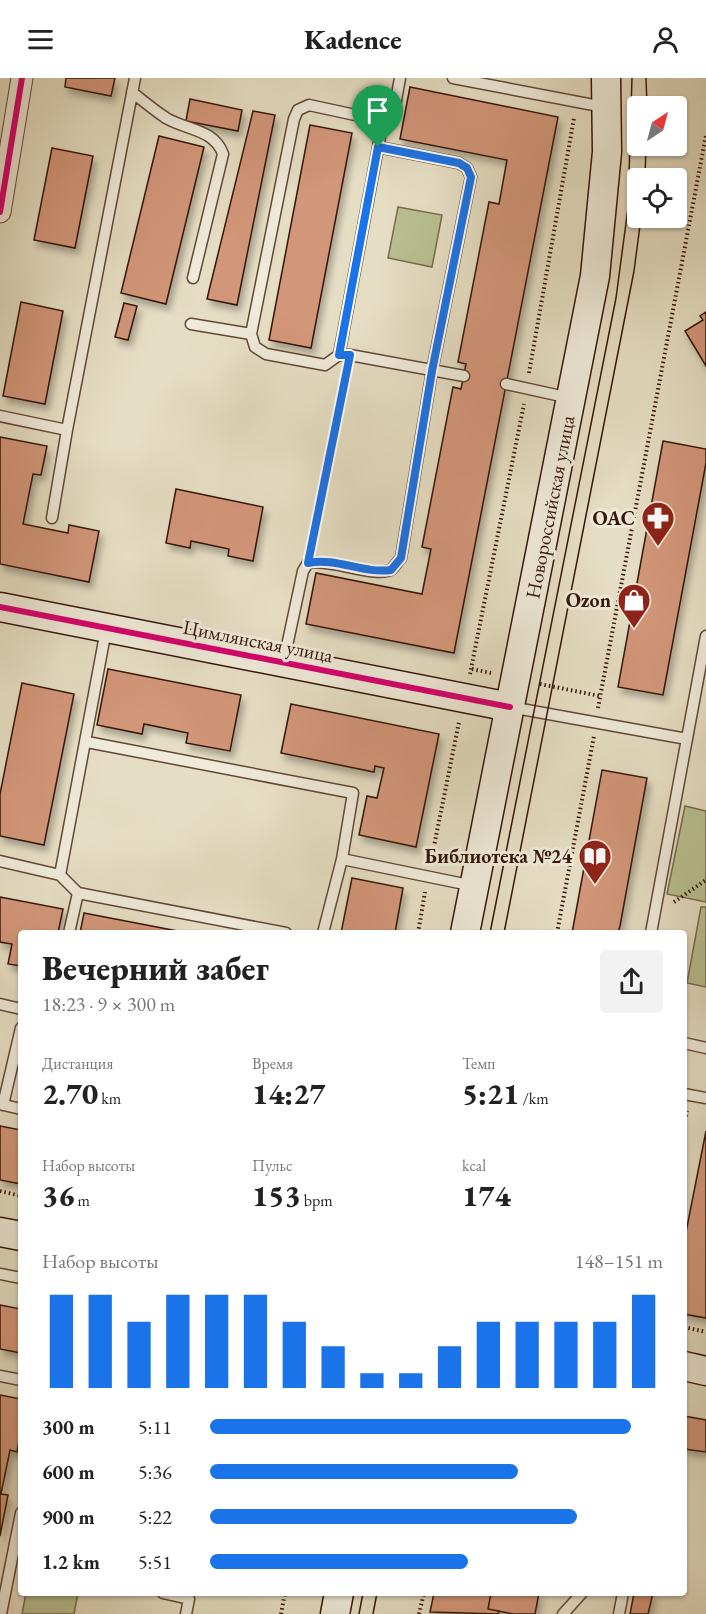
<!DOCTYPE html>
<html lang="ru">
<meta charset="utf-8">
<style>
body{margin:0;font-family:"EB Garamond",serif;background:#f2f2f2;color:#222;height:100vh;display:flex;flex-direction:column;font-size:22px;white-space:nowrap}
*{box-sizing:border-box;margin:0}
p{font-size:20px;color:#767676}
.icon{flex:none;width:33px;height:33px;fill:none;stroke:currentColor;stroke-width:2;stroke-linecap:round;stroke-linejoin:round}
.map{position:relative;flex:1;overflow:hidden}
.side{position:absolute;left:18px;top:852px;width:669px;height:666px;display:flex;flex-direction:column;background:#fff;border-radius:6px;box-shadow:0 2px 4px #0004}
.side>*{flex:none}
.needle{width:39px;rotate:36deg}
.controls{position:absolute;left:627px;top:18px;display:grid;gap:12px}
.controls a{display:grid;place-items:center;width:60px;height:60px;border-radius:6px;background:#fff;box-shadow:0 2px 4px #0004;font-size:30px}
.pin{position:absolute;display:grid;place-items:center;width:51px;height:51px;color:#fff;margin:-62px -26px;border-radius:50% 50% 50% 0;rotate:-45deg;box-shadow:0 0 6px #0007}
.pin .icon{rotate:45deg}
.round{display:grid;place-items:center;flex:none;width:63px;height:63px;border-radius:6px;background:#f2f2f2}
.summary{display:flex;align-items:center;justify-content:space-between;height:102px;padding:0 24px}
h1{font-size:33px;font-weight:800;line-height:45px}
.figures{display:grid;grid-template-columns:repeat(3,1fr);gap:9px;height:102px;padding:6px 24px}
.figures div{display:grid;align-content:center}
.figures b{font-size:30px;font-weight:800}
.figures small{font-size:16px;font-weight:400}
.figures p{font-size:16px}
.chart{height:168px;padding:12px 24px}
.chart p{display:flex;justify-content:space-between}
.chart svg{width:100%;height:108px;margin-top:6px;stroke:#1a73e8;stroke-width:6}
ul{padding:0 24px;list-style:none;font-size:20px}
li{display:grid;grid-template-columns:96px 72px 1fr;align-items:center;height:45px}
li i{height:15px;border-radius:8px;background:#1a73e8}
header{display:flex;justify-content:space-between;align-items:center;height:78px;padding:0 24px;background:#fff;font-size:27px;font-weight:800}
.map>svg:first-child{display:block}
.green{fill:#b9c091;stroke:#786a4c;stroke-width:1.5}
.building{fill:#d29679;stroke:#361508;stroke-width:1.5;filter:url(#shadow)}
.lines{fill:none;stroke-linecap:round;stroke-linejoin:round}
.lane-casing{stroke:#624737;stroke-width:13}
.street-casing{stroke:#624737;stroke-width:23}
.secondary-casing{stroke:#361508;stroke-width:31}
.path{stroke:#361508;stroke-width:4;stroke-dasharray:1.5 3;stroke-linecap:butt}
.lane{stroke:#efead9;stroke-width:10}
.street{stroke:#efead9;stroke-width:21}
.secondary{stroke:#efead9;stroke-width:28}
.tram{stroke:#361508;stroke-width:1.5}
.cycleway-casing{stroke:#efead9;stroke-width:10}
.cycleway{stroke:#d6006c;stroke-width:6}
.route-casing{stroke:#fff;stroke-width:12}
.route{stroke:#1a73e8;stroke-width:8}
.labels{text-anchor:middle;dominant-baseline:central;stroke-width:6;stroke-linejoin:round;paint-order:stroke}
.street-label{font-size:20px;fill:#361508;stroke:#efead9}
.poi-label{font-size:20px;font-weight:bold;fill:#361508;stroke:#efead9;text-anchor:end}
</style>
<header><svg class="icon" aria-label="menu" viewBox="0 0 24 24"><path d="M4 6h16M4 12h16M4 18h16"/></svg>Kadence<svg class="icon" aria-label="person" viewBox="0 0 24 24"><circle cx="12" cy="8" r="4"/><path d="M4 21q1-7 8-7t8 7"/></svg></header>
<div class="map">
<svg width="706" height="1536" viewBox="0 0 706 1536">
<defs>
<filter id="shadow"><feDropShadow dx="3.5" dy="6" stdDeviation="3" flood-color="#0004"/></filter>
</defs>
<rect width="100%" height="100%" fill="#e6dec4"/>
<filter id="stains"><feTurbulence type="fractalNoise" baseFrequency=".00333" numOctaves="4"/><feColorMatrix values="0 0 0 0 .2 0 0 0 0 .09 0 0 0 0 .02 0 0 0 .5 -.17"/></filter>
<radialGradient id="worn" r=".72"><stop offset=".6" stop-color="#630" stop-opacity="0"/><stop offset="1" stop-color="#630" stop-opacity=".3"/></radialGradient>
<path class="green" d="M 398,129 L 442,137 L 432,189 L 388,180 Z
M 685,728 L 706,733 L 706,824 L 667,816 Z
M 701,829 L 706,829 L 706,909 L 687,905 Z
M 26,1515 L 78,1515 L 74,1536 L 22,1536 Z"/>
<path class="building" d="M 66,0 L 115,0 L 111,18 L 65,9 Z
M 410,9 L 558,39 L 454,575 L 306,546 L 316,495 L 422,516 L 431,471 L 422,469 L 453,309 L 461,311 L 466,286 L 458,284 L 489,124 L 499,126 L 507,82 L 400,61 Z
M 367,10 L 386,13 L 384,26 L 364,23 Z
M 190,21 L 242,32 L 238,53 L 186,43 Z
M 253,33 L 275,37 L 237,227 L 207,221 Z
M 310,47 L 352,55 L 311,270 L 269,262 Z
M 159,58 L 204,69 L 166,226 L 121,215 Z
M 52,70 L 93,78 L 75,170 L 34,162 Z
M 21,224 L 63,233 L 45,326 L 3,318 Z
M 124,225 L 137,228 L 128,262 L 115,259 Z
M 706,234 L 706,288 L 685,253 L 703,242 L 700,238 Z
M 0,359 L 47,368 L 41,397 L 33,396 L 23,446 L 68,455 L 69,447 L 99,453 L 89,504 L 0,486 Z
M 663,363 L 706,371 L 706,385 L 663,617 L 618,609 Z
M 176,411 L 263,429 L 253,483 L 228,478 L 229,471 L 191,463 L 190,470 L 166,465 Z
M 108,591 L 241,617 L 230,673 L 186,665 L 188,655 L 144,646 L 142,656 L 97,647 Z
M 22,605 L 74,616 L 44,767 L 0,758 L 0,716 Z
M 291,626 L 439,656 L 416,769 L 359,757 L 367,718 L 377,720 L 384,690 L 375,688 L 374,694 L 281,675 Z
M 602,692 L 647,700 L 620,848 L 618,855 L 572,855 Z
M 352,800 L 403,810 L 395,855 L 341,855 Z
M 0,819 L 63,831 L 58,855 L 21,855 L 21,888 L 8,886 L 12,866 L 0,864 Z
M 84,835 L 188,855 L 80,855 Z
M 0,1048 L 21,1052 L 21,1106 L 0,1102 Z
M 706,1053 L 706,1240 L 684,1236 L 684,1164 Z
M 0,1227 L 21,1231 L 21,1275 L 0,1271 Z
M 0,1317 L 21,1321 L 21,1352 L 17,1374 L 10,1372 L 1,1416 L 8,1417 L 0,1458 Z
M 684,1338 L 706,1342 L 706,1374 L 684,1371 Z
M 434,1515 L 491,1515 L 488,1531 L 499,1533 L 498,1536 L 430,1534 Z
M 491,1515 L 539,1515 L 535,1536 L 513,1536 L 488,1531 Z
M 634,1515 L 653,1515 L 648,1536 L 630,1536 Z"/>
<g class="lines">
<defs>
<path id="lane" d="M 453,0 L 604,29
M 132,14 C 143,23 154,32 166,40 C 186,52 214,51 223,76 L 193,200
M 191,246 L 251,256 L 255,269 L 266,276 L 325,287 L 339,277 L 350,277 L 464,298
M 251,256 L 294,41 L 298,32 L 309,27 L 383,43
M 339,277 L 383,43 L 394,33 L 400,0
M 506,306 L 570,320
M 0,338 L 67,352
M 52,440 L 67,352 L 135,0
M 284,582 L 303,493 L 308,485 C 330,480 377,501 392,491 C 395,488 398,483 401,480 L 432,293 L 471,99 L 467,90 L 459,85 L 378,69
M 510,629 L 687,661
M 87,664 L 353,715 L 342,781 L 323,855
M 342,781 L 474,808
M 0,783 L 60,797
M 78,815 L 286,855
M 69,855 L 78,815 L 60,797 L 106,552
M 651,855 L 706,558
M 0,926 L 21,931
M 684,965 L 706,970
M 684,1016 L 706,1020
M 0,1026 L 21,1031
M 3,1027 L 21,950
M 0,1196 L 21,1200
M 0,1298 L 21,1302
M 163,1515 L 189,1521 L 186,1536
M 1,1536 L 21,1435
M 563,1536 L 582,1515
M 619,1536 L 623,1515"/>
<path id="street" d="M 0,134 L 22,0"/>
<path id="secondary" d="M 0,529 L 510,629
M 465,855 L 595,198 L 607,74 L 606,0
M 0,1154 L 21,1158
M 684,1288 L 706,1293
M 335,1536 L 339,1515"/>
</defs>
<use href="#lane" class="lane-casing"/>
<use href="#street" class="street-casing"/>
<use href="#secondary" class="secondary-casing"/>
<path class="path" d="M 529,295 L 574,40
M 312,469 L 347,291
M 472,591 L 491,595
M 470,596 L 524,326
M 540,606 L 600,618
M 598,630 L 706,57
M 431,783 L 459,644
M 674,824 L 706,802
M 418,855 L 425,814
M 557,855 L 594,658
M 684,1047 L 687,1033
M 0,1113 L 21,1118
M 684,1249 L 706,1254
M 281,1536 L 285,1515
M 419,1536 L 424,1515"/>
<use href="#lane" class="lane"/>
<use href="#street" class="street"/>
<use href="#secondary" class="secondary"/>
<path class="tram" d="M 646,0 L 647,28
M 645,100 L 646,68
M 490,855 L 616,220 L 628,130 L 632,0
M 504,855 L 634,193 L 641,140
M 359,1536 L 363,1515
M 373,1536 L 377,1515"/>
<defs>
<path id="cycleway" d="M 0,134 L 22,0
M 0,529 L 510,629"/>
</defs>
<use href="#cycleway" class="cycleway-casing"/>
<use href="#cycleway" class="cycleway"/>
</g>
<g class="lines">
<defs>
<path id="route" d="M 378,69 L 459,85 L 467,90 L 471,99 L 432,293 L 401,480 L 391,492 C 363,496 336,479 308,485 L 350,277 L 339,277 Z"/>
</defs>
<use href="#route" class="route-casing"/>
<use href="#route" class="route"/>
</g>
<defs>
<symbol id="pharmacy-pin" viewBox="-11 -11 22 30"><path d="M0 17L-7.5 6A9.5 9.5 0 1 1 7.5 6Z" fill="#8f2418" stroke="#efead9"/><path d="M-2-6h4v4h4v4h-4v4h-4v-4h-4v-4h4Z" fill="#fff"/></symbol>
<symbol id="shop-pin" viewBox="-11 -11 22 30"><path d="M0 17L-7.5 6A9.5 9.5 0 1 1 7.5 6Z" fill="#8f2418" stroke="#efead9"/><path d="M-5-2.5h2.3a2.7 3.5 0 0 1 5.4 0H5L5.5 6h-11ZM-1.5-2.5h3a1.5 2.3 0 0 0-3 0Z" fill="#fff"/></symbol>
<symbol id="library-pin" viewBox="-11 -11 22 30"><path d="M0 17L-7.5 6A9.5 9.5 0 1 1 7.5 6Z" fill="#8f2418" stroke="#efead9"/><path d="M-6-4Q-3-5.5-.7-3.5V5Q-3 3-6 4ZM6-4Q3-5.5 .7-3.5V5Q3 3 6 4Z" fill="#fff"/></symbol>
</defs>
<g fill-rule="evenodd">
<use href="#pharmacy-pin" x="639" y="421" width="38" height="52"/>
<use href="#shop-pin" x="615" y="503" width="38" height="52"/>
<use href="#library-pin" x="576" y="759" width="38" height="52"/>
</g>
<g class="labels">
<g class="street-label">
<text transform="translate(550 429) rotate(-79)">Новороссийская улица</text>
<text transform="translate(258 563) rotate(11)">Цимлянская улица</text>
</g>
<g class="poi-label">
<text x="635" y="440">ОАС</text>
<text x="611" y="522">Ozon</text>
<text x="572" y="778">Библиотека №24</text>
</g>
</g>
<rect width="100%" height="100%" filter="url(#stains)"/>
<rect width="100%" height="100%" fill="url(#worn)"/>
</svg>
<div class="controls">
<a><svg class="needle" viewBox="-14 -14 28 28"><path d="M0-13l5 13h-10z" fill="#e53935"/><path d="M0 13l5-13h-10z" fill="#767676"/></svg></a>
<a><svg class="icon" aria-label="locate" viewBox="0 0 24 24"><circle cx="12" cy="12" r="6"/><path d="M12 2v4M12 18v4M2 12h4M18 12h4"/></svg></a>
</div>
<div class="pin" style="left:378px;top:69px;background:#1e9e55"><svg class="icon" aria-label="arrive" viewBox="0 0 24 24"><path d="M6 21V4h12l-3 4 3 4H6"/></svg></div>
<section class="side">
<div class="summary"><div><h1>Вечерний забег</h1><p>18:23 · 9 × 300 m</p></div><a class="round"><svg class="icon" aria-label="share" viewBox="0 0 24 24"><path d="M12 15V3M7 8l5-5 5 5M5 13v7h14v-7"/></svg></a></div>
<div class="figures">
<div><p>Дистанция</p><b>2.70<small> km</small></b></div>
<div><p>Время</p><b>14:27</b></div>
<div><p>Темп</p><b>5:21<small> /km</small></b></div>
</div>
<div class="figures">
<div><p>Набор высоты</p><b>36<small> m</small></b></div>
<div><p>Пульс</p><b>153<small> bpm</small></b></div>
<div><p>kcal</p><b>174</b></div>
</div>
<div class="chart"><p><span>Набор высоты</span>148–151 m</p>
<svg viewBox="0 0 160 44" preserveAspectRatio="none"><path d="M5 44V6M15 44V6M25 44V17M35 44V6M45 44V6M55 44V6M65 44V17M75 44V27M85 44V38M95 44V38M105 44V27M115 44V17M125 44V17M135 44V17M145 44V17M155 44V6"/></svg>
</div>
<ul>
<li><b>300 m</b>5:11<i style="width:93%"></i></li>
<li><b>600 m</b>5:36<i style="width:68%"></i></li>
<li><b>900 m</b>5:22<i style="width:81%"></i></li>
<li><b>1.2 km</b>5:51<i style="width:57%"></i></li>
</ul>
</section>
</div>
